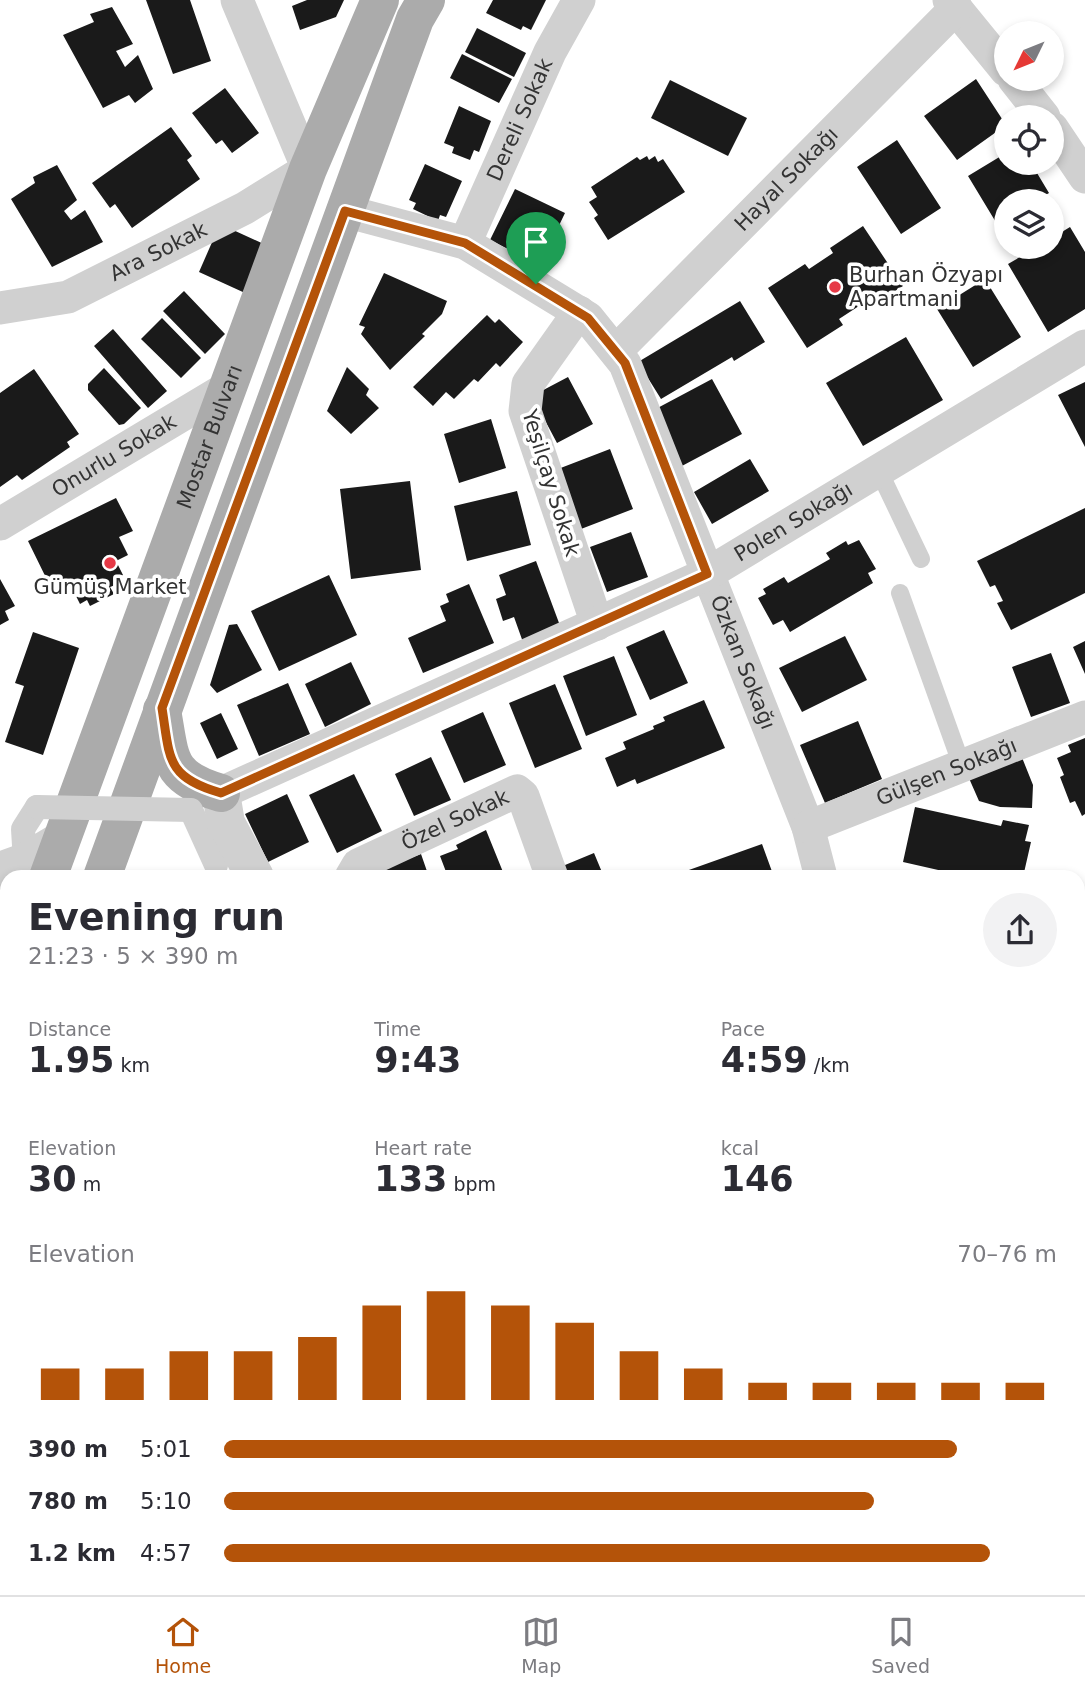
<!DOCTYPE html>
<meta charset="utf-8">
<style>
body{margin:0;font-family:"DejaVu Sans",sans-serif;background:#f2f2f3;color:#2b2b33;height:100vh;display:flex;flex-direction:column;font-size:26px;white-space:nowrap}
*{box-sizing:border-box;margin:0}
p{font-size:23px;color:#7c7c81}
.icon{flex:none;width:38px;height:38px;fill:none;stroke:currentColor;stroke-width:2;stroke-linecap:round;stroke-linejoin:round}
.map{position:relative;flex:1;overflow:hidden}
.details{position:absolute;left:0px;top:870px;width:1085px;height:726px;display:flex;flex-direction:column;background:#fff;border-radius:21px 21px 0 0;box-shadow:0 4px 10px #0003}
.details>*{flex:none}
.needle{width:46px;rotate:227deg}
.buttons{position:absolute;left:994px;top:21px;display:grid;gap:14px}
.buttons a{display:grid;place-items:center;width:70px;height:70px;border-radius:50%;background:#fff;box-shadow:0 4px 10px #0003;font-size:35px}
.pin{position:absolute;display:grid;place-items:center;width:60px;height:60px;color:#fff;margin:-72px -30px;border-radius:50% 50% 50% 0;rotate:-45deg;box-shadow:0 0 7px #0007}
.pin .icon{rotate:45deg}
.round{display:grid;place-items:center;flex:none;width:74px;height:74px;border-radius:37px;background:#f2f2f3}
.head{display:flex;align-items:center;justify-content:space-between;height:119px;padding:0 28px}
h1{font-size:38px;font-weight:700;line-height:52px}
.metrics{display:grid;grid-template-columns:repeat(3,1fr);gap:10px;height:119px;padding:7px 28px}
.metrics div{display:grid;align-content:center}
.metrics b{font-size:35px;font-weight:700}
.metrics small{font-size:19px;font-weight:400}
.metrics p{font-size:19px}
.chart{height:196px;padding:14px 28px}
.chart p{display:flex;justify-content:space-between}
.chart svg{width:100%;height:126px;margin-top:7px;stroke:#b45309;stroke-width:6}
ul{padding:0 28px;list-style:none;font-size:23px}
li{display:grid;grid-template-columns:112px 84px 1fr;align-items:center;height:52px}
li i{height:18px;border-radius:9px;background:#b45309}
.menu{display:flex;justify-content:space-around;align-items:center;height:98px;border-top:2px solid #e1e1e2;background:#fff;font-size:19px;color:#7c7c81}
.menu a{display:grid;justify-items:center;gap:4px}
.menu .current{color:#b45309}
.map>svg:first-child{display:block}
.building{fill:#1a1a1a}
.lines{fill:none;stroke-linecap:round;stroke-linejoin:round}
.service{stroke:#d0d0d0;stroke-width:18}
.pedestrian{stroke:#d0d0d0;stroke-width:24}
.minor{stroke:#d0d0d0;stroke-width:33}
.tertiary{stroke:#d0d0d0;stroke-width:38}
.primary{stroke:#ababab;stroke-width:38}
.pedestrian-bridge{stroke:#d0d0d0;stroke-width:24}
.route-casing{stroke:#fff;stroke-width:14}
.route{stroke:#b45309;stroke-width:9}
.poi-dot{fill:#e63946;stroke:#fff;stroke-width:2.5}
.labels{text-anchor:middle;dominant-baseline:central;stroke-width:7;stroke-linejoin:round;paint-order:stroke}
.street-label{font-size:21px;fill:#333;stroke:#fff}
.poi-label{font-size:21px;fill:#333;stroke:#fff;text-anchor:start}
</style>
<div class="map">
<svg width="1085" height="1595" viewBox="0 0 1085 1595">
<rect width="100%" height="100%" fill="#fff"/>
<path class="building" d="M 146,0 L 190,0 L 211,61 L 173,74 Z
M 307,0 L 344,0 L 336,17 L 300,30 L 292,6 Z
M 493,0 L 546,0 L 531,30 L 523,26 L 521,30 L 486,13 Z
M 112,7 L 133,44 L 116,51 L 125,67 L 138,55 L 153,89 L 135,103 L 129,95 L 103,108 L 63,35 L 94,22 L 90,14 Z
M 477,28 L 526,53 L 514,77 L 465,52 Z
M 462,54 L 512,79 L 499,103 L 450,78 Z
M 976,79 L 1006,125 L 957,160 L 924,116 Z
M 670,80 L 747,118 L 728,156 L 651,118 Z
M 225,88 L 259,133 L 232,153 L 222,140 L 216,144 L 192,113 Z
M 459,106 L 491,121 L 479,152 L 474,150 L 470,160 L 452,153 L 454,147 L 444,143 Z
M 171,127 L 192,156 L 187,160 L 200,179 L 132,228 L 115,204 L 110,208 L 92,183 Z
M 897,140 L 941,208 L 901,234 L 857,167 Z
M 1006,153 L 1006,163 L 1031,163 L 1049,193 L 1035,201 L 1006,201 L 1006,218 L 997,224 L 968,176 Z
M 647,156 L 649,160 L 655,156 L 658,162 L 663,159 L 685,192 L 608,240 L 594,218 L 598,215 L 589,202 L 597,197 L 591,187 L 637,157 L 640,160 Z
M 425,164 L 462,181 L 446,217 L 440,215 L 438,221 L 413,209 L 416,203 L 409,200 Z
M 57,165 L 77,200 L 64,211 L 71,220 L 85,210 L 103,242 L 52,267 L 11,199 L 35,183 L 33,177 Z
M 515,189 L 565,213 L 540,265 L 490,240 Z
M 220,224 L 266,245 L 245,293 L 199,272 Z
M 863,226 L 903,286 L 866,310 L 862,304 L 839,319 L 843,325 L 807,348 L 768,288 L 805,264 L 809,269 L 833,253 L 830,248 Z
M 1070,227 L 1085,252 L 1085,309 L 1048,332 L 1008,264 L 1037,247 L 1052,247 L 1052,238 Z
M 384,273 L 447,301 L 442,314 L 422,334 L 425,336 L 390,370 L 361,334 L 365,327 L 359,325 Z
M 985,279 L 1021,337 L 973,367 L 937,309 Z
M 184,291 L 225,334 L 205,354 L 163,311 Z
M 740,301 L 765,342 L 734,361 L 732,357 L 661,399 L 638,362 Z
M 487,315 L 495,323 L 499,319 L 523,342 L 500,367 L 496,363 L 478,382 L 474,379 L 454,399 L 446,392 L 433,406 L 413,387 Z
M 162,318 L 201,358 L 181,378 L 141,339 Z
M 113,329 L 167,391 L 148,408 L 94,346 Z
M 906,337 L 943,400 L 863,446 L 826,383 Z
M 347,367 L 369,389 L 366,395 L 379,408 L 351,434 L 327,411 Z
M 104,368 L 141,408 L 124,424 L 119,425 L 88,390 L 88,384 Z
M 34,369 L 79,434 L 67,442 L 70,447 L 22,480 L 17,475 L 0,487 L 0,393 Z
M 568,377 L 593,424 L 557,443 L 532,396 Z
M 712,379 L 742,434 L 680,467 L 650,412 Z
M 1085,382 L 1085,447 L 1058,395 Z
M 491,419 L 506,468 L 459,483 L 444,434 Z
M 610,449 L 633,509 L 581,529 L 558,469 Z
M 750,459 L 769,491 L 712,524 L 694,492 Z
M 410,481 L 421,570 L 351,579 L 340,489 Z
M 517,491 L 531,545 L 467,561 L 454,506 Z
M 116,498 L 133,531 L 119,537 L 128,555 L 116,561 L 123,575 L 115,578 L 118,584 L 110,587 L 114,594 L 90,606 L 87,600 L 80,604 L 70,584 L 53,592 L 28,541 Z
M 1085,508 L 1085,593 L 1011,630 L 997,603 L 1003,601 L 995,585 L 990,587 L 977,561 Z
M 631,532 L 648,577 L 607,592 L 590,547 Z
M 859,540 L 876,569 L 868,573 L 873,583 L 790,632 L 783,620 L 773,625 L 758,598 L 766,594 L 763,589 L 784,577 L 788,583 L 830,559 L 826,553 L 846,541 L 848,545 Z
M 536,561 L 562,631 L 524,645 L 514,617 L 503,621 L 496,599 L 506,595 L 499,575 Z
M 329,575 L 357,635 L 279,671 L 251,611 Z
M 0,579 L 15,606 L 5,611 L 9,620 L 0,625 Z
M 469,584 L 494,643 L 423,673 L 408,638 L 446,621 L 440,606 L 449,602 L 446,594 Z
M 237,624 L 262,670 L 217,693 L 210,685 L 229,625 Z
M 664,630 L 688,683 L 650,700 L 626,647 Z
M 33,632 L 79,648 L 43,755 L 5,742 L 24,686 L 15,683 Z
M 845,636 L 867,680 L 802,712 L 779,668 Z
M 1085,641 L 1085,674 L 1073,647 Z
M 1051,653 L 1070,703 L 1031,717 L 1012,667 Z
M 614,656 L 637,715 L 586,736 L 563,676 Z
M 351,662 L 371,704 L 325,727 L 305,684 Z
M 288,683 L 310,734 L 259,756 L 237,705 Z
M 555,684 L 582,749 L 535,768 L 509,703 Z
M 704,700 L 725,748 L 637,784 L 635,779 L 617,787 L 605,758 L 626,749 L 623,742 L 654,729 L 653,726 L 665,721 L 663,717 Z
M 483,712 L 506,765 L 464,783 L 441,731 Z
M 221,713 L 238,749 L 217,759 L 200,723 Z
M 858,721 L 882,779 L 825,803 L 800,745 Z
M 1085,738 L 1085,814 L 1082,816 L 1075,801 L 1070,803 L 1060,777 L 1064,775 L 1057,758 L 1071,752 L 1068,745 Z
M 1021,755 L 1033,785 L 1032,808 L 1000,807 L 979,801 L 968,776 Z
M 431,757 L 451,800 L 414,816 L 395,774 Z
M 354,774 L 382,831 L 337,853 L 309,795 Z
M 287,794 L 309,842 L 268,862 L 245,814 Z
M 915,807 L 1001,826 L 1003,820 L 1029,825 L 1025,841 L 1031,842 L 1023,877 L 969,877 L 903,862 Z
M 486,830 L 503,872 L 491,877 L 448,877 L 440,856 L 458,849 L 456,845 Z
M 762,844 L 774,877 L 672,877 L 672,876 Z
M 594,853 L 604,877 L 556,877 L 553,870 Z
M 421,854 L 429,877 L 361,877 Z
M 1085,1089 L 1085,1153 L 1078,1150 L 1078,1107 Z
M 7,1266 L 7,1304 L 0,1307 L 0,1269 Z
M 7,1305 L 7,1349 L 4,1350 L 0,1341 L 0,1309 Z
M 1085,1559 L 1085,1595 L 1069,1595 L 1067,1589 L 1078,1589 L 1078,1562 Z
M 596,1589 L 718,1589 L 719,1595 L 596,1595 Z
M 801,1589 L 873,1589 L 857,1595 L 803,1595 Z
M 971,1589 L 1050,1589 L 1053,1595 L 973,1595 Z"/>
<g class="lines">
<path class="service" d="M 879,471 L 921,559
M 900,593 L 962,766
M 791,1589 L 793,1595
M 831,1595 L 849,1589"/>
<path class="pedestrian" d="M 191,810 L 216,865
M 25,862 L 23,829 L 37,807"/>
<g class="minor">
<path d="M 949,0 L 1006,70"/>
<path d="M 1014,79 L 1044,117"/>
<path d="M 1052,128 L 1085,177"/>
<path id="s1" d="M 345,211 L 465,243 L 588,318 L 625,364 L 808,827 L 821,877"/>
<path id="s2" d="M 465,243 L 550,52 L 579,0"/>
<path id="s3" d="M 0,308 L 68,297 L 245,208 L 308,169 L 237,0"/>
<path d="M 579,312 L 528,384 L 525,411 L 597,624"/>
<path id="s4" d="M 616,351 L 956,8"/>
<path id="s5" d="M 0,524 L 227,388"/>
<path id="s6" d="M 221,793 L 707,574 L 1085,346"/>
<path id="s7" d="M 808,827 L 1085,717"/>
<path id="s8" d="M 351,877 L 358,865 L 517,791 L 523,796 L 552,877"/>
<path d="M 0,1396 L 7,1411"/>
</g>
<path class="tertiary" d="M 221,793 L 226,823 L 255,877
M 0,871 L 25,862 L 60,841
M 1078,1188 L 1085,1193
M 0,1476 L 7,1488
M 0,1570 L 9,1595"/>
<g class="primary">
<path d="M 162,710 C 171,760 167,777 221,793"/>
<path id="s9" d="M 48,877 L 308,169 L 380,0"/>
<path d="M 102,877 L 415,19 L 426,0"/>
<path d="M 0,1012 L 7,993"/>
<path d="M 0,1143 L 7,1130"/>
<path d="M 1078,1333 L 1085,1331"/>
<path d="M 1078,1375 L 1085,1373"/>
<path d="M 69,1589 L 76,1595"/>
<path d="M 249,1595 L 269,1589"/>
<path d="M 377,1595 L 399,1589"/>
</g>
<path class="pedestrian-bridge" d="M 37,807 L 191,810"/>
</g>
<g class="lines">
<defs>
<path id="route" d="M 345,211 L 465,243 L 588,318 L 625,363 L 707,574 L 221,793 C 166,777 170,759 162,708 Z"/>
</defs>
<use href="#route" class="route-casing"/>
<use href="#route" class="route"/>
</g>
<g class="poi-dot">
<circle cx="835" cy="287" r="7"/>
<circle cx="110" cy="563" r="7"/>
</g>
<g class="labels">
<g class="street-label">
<text stroke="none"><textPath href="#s2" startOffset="135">Dereli Sokak</textPath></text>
<text stroke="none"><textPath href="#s4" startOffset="242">Hayal Sokağı</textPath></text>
<text stroke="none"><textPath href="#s3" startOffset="170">Ara Sokak</textPath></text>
<text stroke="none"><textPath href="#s9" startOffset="469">Mostar Bulvarı</textPath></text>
<text stroke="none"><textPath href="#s5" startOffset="133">Onurlu Sokak</textPath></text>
<text transform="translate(551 483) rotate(73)">Yeşilçay Sokak</text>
<text stroke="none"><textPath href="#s6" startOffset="634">Polen Sokağı</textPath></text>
<text stroke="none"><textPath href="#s1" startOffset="648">Özkan Sokağı</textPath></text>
<text stroke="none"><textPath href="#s7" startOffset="149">Gülşen Sokağı</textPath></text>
<text stroke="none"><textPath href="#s8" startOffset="121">Özel Sokak</textPath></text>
</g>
<g class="poi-label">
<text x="849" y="275">Burhan Özyapı<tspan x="849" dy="24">Apartmani</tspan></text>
<text x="110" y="587" text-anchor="middle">Gümüş Market</text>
</g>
</g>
</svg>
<div class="buttons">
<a><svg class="needle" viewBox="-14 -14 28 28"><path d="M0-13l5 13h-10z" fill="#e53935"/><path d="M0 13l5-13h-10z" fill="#7c7c81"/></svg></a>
<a><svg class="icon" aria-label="locate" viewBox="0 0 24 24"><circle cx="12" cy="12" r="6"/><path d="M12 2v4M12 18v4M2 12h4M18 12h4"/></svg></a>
<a><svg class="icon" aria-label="layers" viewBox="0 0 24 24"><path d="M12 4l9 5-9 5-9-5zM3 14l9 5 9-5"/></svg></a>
</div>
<div class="pin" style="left:536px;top:284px;background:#1e9e55"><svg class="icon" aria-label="arrive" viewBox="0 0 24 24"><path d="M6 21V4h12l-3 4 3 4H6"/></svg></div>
<section class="details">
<div class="head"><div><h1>Evening run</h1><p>21:23 · 5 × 390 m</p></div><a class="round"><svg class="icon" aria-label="share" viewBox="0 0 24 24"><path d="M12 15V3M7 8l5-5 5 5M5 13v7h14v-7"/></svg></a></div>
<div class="metrics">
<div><p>Distance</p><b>1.95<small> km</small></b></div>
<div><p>Time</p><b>9:43</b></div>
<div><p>Pace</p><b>4:59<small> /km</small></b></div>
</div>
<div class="metrics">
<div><p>Elevation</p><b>30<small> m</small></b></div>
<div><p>Heart rate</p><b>133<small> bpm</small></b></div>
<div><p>kcal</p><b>146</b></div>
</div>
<div class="chart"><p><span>Elevation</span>70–76 m</p>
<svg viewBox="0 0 160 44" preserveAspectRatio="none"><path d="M5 44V33M15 44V33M25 44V27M35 44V27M45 44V22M55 44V11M65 44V6M75 44V11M85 44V17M95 44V27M105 44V33M115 44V38M125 44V38M135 44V38M145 44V38M155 44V38"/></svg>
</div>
<ul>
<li><b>390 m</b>5:01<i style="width:88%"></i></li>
<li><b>780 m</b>5:10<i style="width:78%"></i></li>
<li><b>1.2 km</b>4:57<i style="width:92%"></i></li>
</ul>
</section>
</div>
<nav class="menu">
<a class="current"><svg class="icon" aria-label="home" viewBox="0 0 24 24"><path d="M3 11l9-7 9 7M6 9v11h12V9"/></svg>Home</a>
<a><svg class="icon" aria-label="map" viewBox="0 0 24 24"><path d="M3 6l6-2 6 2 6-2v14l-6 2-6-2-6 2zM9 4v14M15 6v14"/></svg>Map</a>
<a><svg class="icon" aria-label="saved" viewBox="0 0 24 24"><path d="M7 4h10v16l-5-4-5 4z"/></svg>Saved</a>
</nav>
